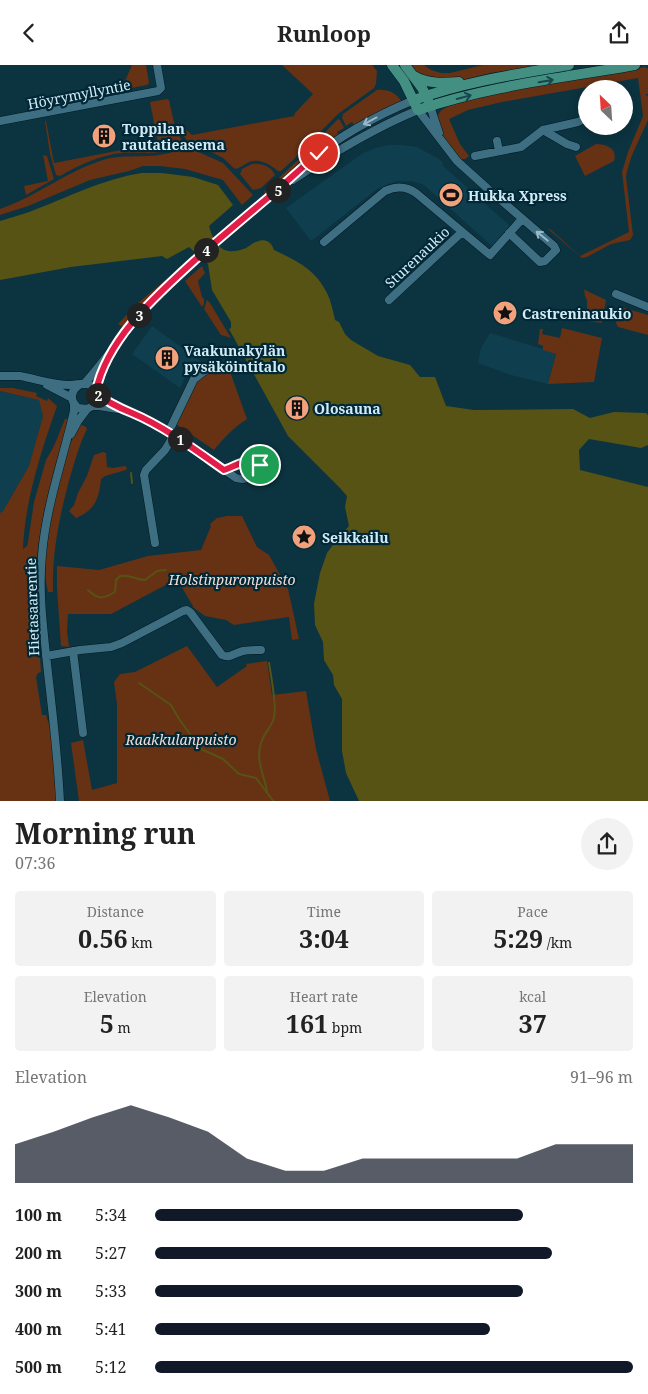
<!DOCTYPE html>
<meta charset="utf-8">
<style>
body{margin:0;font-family:"Noto Serif",serif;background:#f2f2f2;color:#222;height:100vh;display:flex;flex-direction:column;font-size:19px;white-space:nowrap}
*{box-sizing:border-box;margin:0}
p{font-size:16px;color:#767676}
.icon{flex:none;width:28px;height:28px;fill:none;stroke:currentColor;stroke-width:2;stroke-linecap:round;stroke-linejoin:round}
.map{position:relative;height:736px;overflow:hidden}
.details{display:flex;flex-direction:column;background:#fff;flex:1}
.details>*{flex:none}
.needle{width:32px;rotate:335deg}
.fabs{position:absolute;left:578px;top:15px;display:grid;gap:10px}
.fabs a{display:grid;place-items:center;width:55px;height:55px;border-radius:50%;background:#fff;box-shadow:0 2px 12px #0003;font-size:25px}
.pin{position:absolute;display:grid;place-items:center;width:42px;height:42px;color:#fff;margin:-21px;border:2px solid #fff;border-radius:50%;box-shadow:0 1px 5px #0007}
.km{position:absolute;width:25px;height:25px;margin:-12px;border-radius:50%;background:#222;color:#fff;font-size:14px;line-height:25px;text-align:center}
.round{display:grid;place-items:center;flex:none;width:52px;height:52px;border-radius:26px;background:#f2f2f2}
.summary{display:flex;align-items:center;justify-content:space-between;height:85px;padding:0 15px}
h1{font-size:28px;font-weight:700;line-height:38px}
.figures{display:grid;grid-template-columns:repeat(3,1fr);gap:8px;height:85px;padding:5px 15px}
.figures div{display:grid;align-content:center;border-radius:5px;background:#f2f2f2;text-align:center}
.figures b{font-size:25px;font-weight:700}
.figures small{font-size:14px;font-weight:400}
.figures p{font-size:14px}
.chart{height:140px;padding:10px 15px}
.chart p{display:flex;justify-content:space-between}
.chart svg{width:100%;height:90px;margin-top:5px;fill:#111827;opacity:.7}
ul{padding:0 15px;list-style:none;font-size:16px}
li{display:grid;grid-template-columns:80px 60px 1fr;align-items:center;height:38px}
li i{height:12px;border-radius:6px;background:#111827}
header{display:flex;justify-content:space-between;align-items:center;height:65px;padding:0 15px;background:#fff;font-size:22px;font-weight:700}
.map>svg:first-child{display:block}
.built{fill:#0f3f4f}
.green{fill:#673114}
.water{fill:#575315}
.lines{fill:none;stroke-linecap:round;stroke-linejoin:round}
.stream{stroke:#575315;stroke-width:2}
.minor-casing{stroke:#011923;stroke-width:9}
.major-casing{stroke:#011923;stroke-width:11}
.minor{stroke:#3e6e82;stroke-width:8}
.major{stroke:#439083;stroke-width:10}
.oneway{stroke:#15474d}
.oneway2{stroke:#97b9c8}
.route-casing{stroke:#fff;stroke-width:10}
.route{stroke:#e11d48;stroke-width:6}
.labels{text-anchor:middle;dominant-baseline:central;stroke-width:4.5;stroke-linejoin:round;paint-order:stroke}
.street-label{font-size:14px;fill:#d2ebf6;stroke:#012836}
.poi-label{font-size:14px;font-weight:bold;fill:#d2ebf6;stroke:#012836;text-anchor:start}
.park-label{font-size:14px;font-style:italic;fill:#f3ded5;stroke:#012836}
</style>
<header><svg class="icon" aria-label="back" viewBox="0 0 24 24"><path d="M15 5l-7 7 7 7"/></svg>Runloop<svg class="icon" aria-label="share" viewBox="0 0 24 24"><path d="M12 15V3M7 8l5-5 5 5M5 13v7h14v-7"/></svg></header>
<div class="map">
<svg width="648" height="737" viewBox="0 0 648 737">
<rect width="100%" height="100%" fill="#0c3340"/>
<path class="built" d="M 388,80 L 401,80 L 417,82 L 437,93 L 444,98 L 442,100 L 510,161 L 492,181 L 424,120 L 412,116 L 399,116 L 388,119 L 377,124 L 311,176 L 286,143 L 363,88 L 375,83 Z
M 152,261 L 202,297 L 186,310 L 180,323 L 132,289 Z
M 490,268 L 556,288 L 548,319 L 511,310 L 478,298 L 481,283 Z
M 0,326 L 39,335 L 43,351 L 29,401 L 3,446 L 0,448 Z"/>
<path class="green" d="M 132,0 L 146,0 L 149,18 L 147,20 L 121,25 Z
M 282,0 L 372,0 L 377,6 L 376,19 L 374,23 L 338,49 L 293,95 L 281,106 L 278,106 C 269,99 259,92 247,98 C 243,100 240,103 235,104 C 231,101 227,96 223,93 C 204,81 185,85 178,58 L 192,70 L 294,51 L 295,48 L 313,29 Z
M 408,0 L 424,0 L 431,5 L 441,8 L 450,8 L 483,0 L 544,0 L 490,8 L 462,15 L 421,12 Z
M 645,2 L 648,4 L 648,29 L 646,29 L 646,30 L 648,31 L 648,55 L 632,90 L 627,106 L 626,112 L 633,170 L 630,175 L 611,179 L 587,192 L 582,193 L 548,164 L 550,164 L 580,191 L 629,167 L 622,107 L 628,87 L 643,51 L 638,13 L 502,37 L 468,45 L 449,54 L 460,79 L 469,91 L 465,94 L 460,94 C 455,88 448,81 444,73 C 441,67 444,63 438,58 C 438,54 437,50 440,47 C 452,31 579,14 605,9 L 606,10 Z
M 377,25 C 387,24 396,27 401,36 L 368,55 L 354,60 L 352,57 L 346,61 L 342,53 L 343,49 Z
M 167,34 L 169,35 L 175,62 L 182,76 C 179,83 169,86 162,87 C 149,89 136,87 122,88 C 100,90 79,100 60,111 L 56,110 L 50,89 L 45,56 L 46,56 L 54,98 L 158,78 L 150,37 Z
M 338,54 L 340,55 L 344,63 L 337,67 L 338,70 L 266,130 L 264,127 L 300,93 Z
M 596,79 C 607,79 618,84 614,96 L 585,111 L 575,91 Z
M 185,81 L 223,98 L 253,130 L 242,140 L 223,115 L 185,104 L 160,101 L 143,101 L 129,106 L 90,115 L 28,141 L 0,150 L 0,144 C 35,132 64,108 100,96 C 121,88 143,94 164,89 C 172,88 179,84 185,81 Z
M 43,90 L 47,91 L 54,114 L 26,130 L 24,121 L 48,116 Z
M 252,99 C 262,98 271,101 275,110 L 261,123 L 253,125 L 240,109 L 242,104 Z
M 202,201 L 205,208 L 198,216 L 202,232 L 204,234 L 204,239 L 202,242 L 185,216 Z
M 180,203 L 181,204 L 158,224 L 123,262 L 118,259 L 138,238 Z
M 584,225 L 585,225 L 606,235 L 602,256 L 601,258 L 589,256 L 587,254 L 587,235 L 585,231 Z
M 207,235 L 210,238 L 231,273 L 221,270 L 204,244 Z
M 621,242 L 648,250 L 648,270 L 618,262 L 616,258 L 620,243 Z
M 562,263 L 602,273 L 594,317 L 548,319 L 556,289 L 543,285 L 543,281 L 538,279 L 540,264 L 543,264 L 542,269 L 560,273 Z
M 228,301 L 247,354 C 234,362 224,373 214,385 L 176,359 L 195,317 L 207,307 Z
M 0,323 L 13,323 L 37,328 L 36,331 L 47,336 L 48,333 L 57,341 C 41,387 25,435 23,484 L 27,481 L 28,477 L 34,437 L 46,395 L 54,381 L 65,354 L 68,354 L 68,357 C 52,409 37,463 35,518 C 34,548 39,577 41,607 L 38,608 L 36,612 L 42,650 L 46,650 L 51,666 L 57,736 L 0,736 L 0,448 L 3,446 L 29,401 L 43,351 L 39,335 L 0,326 Z
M 80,359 L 86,362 L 87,364 C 79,380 74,399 69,416 C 59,453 52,488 53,527 L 48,527 C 37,484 58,397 80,359 Z
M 103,387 L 106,388 L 107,402 L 113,403 L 125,401 L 127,403 L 126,405 L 105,411 L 101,414 C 99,434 95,445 76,453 L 69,446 L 74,440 L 78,428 L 87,411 L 94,390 Z
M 227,451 L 242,451 L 257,482 L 269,490 L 288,524 L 299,574 L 292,575 L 289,552 L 234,560 L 226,555 L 205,551 L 194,543 L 177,514 L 111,549 L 68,549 L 67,566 L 69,582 L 61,581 L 57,523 L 57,501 L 99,505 L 148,491 L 201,485 L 211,461 L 210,459 L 217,453 Z
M 187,581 L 217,622 L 247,601 L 246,599 L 267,596 L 272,630 L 306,626 L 316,684 L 330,736 L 79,736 L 71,678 L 83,675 L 92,725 L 117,718 L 117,639 L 114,617 L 120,609 L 135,607 Z"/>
<path class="water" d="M 142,108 L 162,108 L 193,112 L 218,120 L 233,140 L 209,161 C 215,182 224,192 246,183 C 250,181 252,178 256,177 C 265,173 271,176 274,185 C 297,196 315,204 327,228 C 331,236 333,246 335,255 L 339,257 L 345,269 L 351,275 L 378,291 L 410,300 L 420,312 L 435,312 L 446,341 L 474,345 L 573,344 L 590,353 L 614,347 L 646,348 L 648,350 L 648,380 L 641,383 L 589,374 L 579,385 L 580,405 L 648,422 L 648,736 L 359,736 L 346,708 L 342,686 L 342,634 L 334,620 L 333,610 L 324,595 L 323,577 L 315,560 L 314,539 L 320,508 L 327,488 L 338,473 L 349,461 L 345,442 L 347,431 L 340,423 L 288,371 L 229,264 L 231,263 L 231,257 L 212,225 L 208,199 L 189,182 L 167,194 L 162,191 L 71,202 L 0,215 L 0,156 C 10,153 20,150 29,147 C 67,133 102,114 142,108 Z"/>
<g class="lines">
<path class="stream" d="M 131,408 L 132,418
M 88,525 C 98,535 103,534 115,527 L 116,515 L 120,511 C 130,509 136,515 145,515 L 157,506 L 166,505
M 139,618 L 171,640 L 179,654 L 201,684 L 223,694 L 239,709 L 256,713 L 274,737
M 267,726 C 263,706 254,693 263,673 C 266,666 273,660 274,652 C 277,641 271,611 269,598"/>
<defs>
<path id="minor" d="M 430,41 L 439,68
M 0,56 L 158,26 L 161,23 L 157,0
M 543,65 L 567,79 L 576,82
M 497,76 L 499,86
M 475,91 L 521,82 L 543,65 L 578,57 L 586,53
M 293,115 C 334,87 372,64 418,45 L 457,96 L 488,124 L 554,181 L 556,185 L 545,196 L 540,197 L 509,168
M 324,177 L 385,126 C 396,121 406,121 416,128 L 490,190 L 522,154
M 616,229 L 648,242
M 389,235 L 462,167
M 0,311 C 6,311 13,311 20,311 C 37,314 53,320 70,320 C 77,320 84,317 90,320 C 102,326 97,340 87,344 L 78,343 C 69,335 70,325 81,319
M 84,319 C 105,296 121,271 141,248 C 177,208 220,173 261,139 C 277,126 291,111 306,98 C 338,72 375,51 414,35
M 47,320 L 72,333
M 96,326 L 99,312 L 105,300
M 97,329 L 125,345 L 169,366 L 236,413 C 255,419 269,394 252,395 C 243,396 233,402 225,405
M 93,341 L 99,341 L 118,344
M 169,366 L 194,314 L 211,301
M 71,369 L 78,356 L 87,344
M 155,478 L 144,410 L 146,405 L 165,385 L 174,370
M 73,586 L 83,668
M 46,591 L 80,585 L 111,582 L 122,578 L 183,546 L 187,545 L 190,547 L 222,590 C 230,594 234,588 243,586 C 248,585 255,585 261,585
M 60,737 C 58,693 53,651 48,608 C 44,569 38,529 42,490 C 46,441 63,394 74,346 L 74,339"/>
<path id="major" d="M 392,0 L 404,16 L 418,45 C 488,21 562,13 635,0
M 405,0 L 422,23 L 428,35
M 414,11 C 427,19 444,18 459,17
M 414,35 C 464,17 516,9 569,0"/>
</defs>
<use href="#minor" class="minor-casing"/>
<use href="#major" class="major-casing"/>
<use href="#minor" class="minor"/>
<use href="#major" class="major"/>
</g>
<defs><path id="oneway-shaft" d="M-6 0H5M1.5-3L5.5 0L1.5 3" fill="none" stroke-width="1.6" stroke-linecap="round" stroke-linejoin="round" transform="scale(1.25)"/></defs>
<g class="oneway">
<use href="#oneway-shaft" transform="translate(546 16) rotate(-10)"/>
<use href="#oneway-shaft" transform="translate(464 32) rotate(-15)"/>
</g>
<g class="oneway2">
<use href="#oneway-shaft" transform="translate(370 56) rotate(152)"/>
<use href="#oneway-shaft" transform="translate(542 171) rotate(-141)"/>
</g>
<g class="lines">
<defs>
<path id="route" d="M 260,400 C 253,389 234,402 224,405 C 194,384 165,362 132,348 C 122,344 100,334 96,326 C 107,273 157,230 195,195 C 220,173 245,152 270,131 C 287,117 302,102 319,88"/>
</defs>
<use href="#route" class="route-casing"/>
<use href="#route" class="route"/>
</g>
<defs>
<symbol id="building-disc" viewBox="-11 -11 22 22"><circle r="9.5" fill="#f1a17b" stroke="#012836"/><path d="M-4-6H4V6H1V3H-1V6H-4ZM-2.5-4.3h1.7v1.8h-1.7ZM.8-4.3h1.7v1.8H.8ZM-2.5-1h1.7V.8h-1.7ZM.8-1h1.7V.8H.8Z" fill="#111"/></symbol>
<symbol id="stadium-disc" viewBox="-11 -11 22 22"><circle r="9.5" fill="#f1a17b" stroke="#012836"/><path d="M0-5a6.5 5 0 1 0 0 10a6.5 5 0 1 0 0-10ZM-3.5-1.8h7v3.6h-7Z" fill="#111"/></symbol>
<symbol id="sight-disc" viewBox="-11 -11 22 22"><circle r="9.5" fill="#f1a17b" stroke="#012836"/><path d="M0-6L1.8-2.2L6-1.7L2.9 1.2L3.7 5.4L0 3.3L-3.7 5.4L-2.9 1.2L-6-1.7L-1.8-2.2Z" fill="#111"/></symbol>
</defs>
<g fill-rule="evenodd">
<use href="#building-disc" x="90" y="57" width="28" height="28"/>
<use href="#stadium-disc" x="437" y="116" width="28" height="28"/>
<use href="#sight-disc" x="491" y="234" width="28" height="28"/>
<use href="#building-disc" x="153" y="279" width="28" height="28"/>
<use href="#building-disc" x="283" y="329" width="28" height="28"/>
<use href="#sight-disc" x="290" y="458" width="28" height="28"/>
</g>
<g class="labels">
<g class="street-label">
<text transform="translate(79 29) rotate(-11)">Höyrymyllyntie</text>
<text transform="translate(417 192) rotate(-43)">Sturenaukio</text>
<text transform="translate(32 542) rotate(-92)">Hietasaarentie</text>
</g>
<g class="poi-label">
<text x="122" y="63">Toppilan<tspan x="122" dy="16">rautatieasema</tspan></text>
<text x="468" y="130">Hukka Xpress</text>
<text x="522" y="248">Castreninaukio</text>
<text x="184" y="285">Vaakunakylän<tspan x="184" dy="16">pysäköintitalo</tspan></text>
<text x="314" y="343">Olosauna</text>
<text x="322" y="472">Seikkailu</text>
</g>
<g class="park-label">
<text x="232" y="514">Holstinpuronpuisto</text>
<text x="181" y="674">Raakkulanpuisto</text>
</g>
</g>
</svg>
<div class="fabs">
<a><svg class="needle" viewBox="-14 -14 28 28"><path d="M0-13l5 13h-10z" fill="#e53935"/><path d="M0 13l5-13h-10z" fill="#767676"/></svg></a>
</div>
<div class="pin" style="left:260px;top:400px;background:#1e9e55"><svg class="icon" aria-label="arrive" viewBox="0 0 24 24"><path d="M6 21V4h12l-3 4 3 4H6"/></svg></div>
<div class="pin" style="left:319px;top:88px;background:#d93025"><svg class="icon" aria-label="check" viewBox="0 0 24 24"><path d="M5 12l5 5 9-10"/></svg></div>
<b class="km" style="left:180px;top:374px">1</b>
<b class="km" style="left:98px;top:330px">2</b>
<b class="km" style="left:139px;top:250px">3</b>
<b class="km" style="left:206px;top:185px">4</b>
<b class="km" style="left:278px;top:125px">5</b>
</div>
<section class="details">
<div class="summary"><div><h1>Morning run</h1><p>07:36</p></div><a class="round"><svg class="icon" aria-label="share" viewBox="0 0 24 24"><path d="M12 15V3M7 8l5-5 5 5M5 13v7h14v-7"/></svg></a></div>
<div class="figures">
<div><p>Distance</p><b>0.56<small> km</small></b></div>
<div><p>Time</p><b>3:04</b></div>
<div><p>Pace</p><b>5:29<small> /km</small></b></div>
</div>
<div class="figures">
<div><p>Elevation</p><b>5<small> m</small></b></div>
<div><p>Heart rate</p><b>161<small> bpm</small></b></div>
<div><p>kcal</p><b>37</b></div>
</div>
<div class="chart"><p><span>Elevation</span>91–96 m</p>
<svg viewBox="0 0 160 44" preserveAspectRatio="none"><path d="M0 44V25L10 19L20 12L30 6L40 12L50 19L60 32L70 38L80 38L90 32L100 32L110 32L120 32L130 32L140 25L150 25L160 25V44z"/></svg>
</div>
<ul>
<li><b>100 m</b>5:34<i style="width:77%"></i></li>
<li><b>200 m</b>5:27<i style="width:83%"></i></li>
<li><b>300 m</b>5:33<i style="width:77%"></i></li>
<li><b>400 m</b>5:41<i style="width:70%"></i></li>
<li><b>500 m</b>5:12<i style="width:100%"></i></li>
</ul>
</section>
